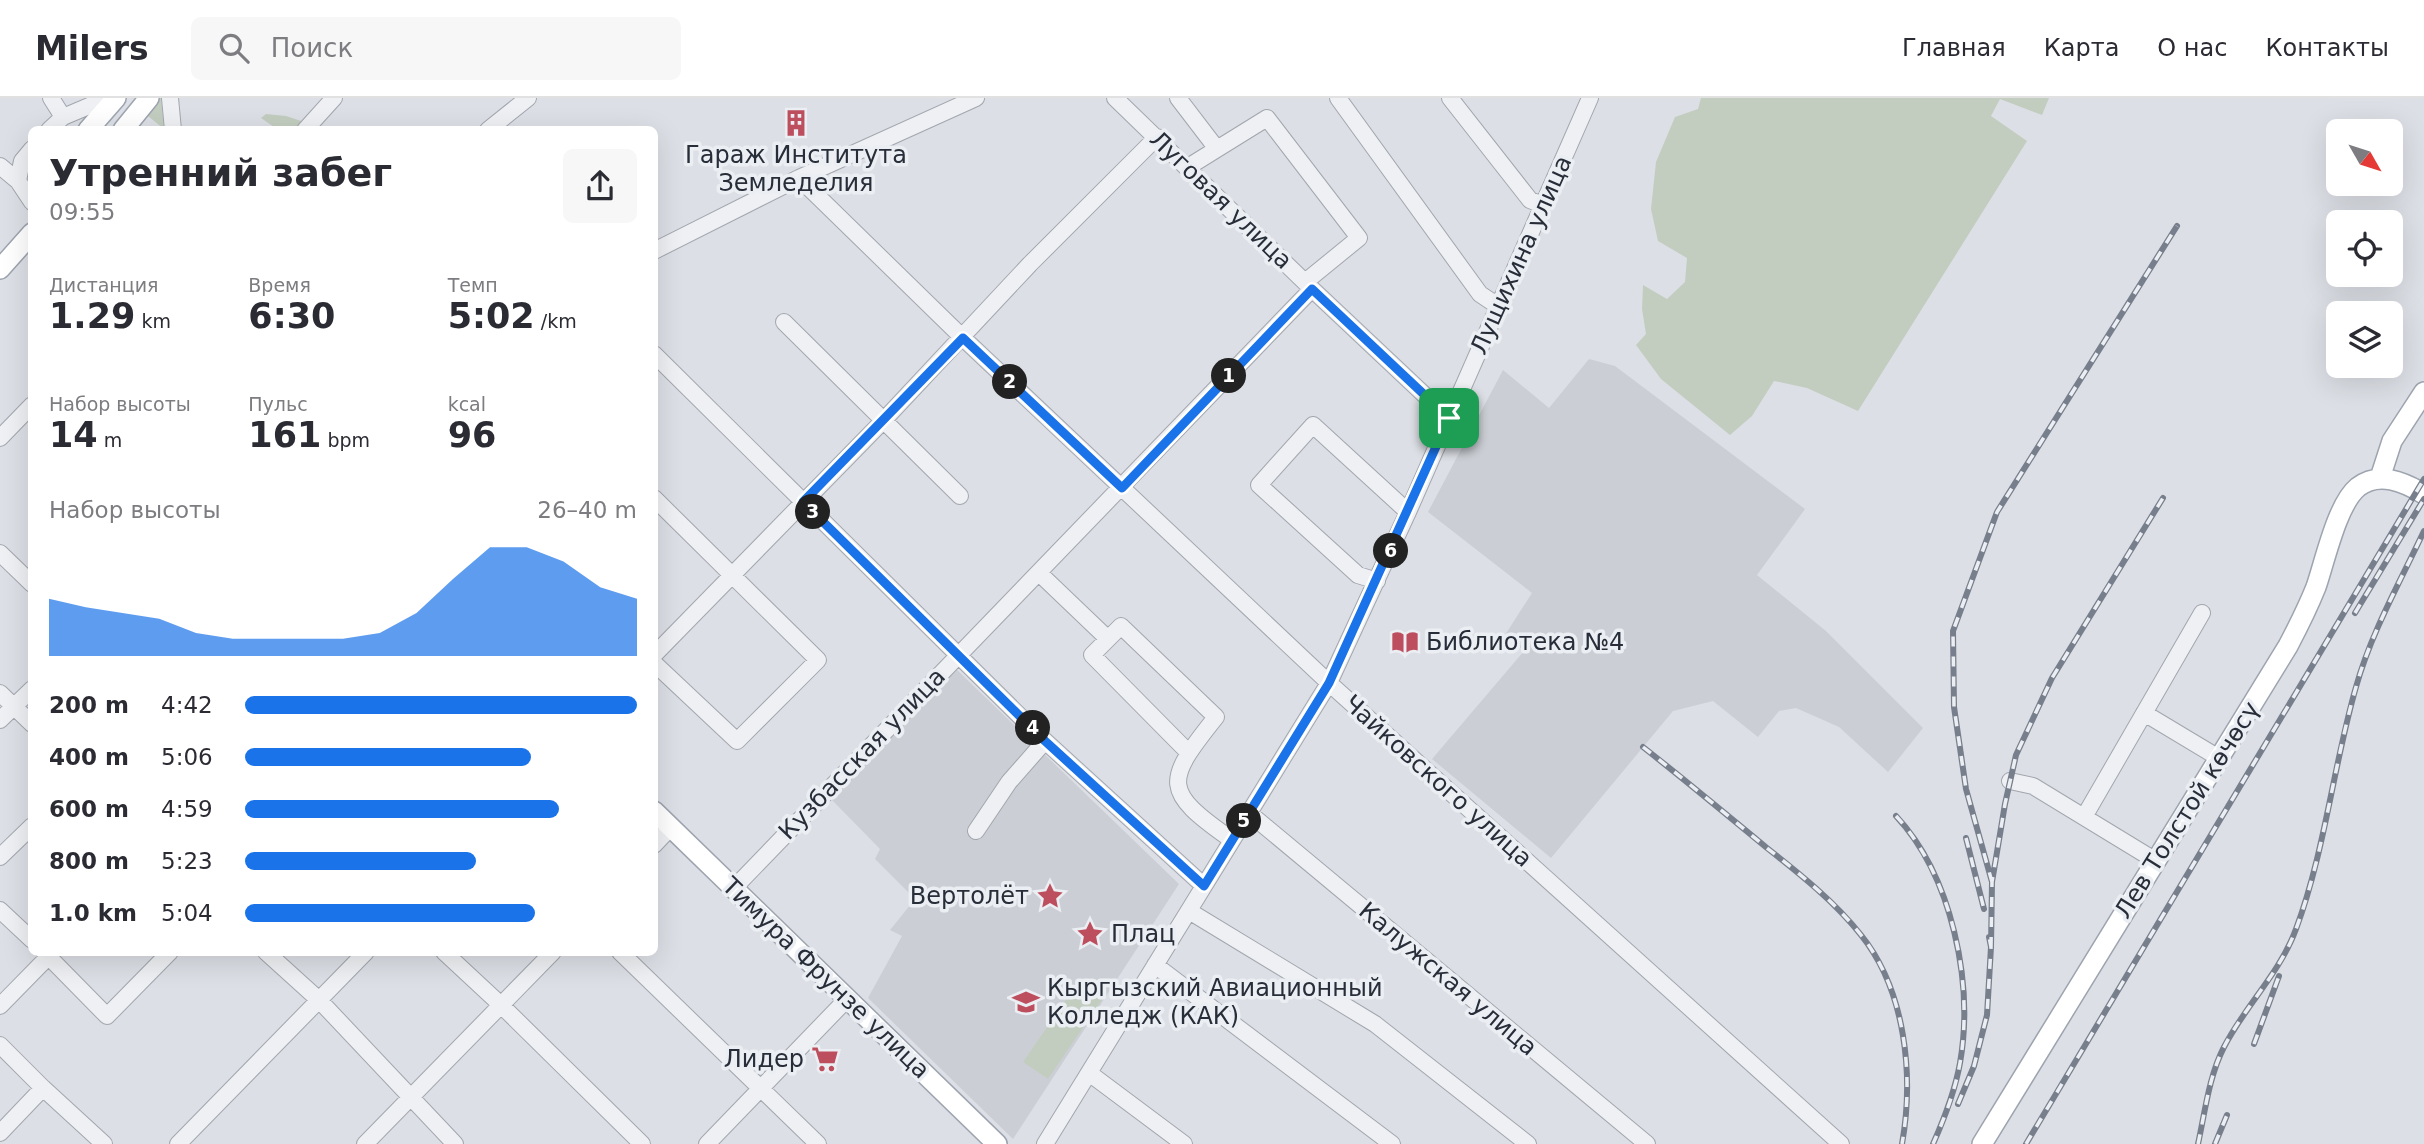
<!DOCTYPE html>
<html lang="ru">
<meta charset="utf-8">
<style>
body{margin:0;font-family:"DejaVu Sans",sans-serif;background:#f7f7f7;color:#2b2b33;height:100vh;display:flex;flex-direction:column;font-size:26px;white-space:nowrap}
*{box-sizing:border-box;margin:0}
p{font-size:23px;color:#7c7c81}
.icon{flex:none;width:38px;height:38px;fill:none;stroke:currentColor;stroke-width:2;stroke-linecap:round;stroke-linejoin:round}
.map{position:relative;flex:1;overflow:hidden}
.sheet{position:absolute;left:28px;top:28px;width:630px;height:830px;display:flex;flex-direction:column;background:#fff;border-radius:10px;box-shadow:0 7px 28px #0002}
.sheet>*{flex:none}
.needle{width:46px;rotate:129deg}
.controls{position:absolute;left:2326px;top:21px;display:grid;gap:14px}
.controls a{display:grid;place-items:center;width:77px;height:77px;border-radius:10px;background:#fff;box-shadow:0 7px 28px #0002;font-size:35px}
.pin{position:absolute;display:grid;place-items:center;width:60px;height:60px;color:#fff;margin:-30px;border-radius:14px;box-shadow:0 4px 10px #0006}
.km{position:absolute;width:35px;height:35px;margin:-18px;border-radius:50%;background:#222;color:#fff;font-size:19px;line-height:35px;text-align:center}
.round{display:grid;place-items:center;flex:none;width:74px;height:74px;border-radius:10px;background:#f7f7f7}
.headline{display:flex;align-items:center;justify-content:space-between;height:119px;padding:0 21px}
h1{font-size:38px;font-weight:800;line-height:52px}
.stats{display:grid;grid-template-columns:repeat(3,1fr);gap:10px;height:119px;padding:7px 21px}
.stats div{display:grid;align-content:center}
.stats b{font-size:35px;font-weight:800}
.stats small{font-size:19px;font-weight:400}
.stats p{font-size:19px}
.chart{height:196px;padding:14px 21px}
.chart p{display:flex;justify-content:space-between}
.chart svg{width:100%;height:126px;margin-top:7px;fill:#1a73e8;opacity:.7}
ul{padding:0 21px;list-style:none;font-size:23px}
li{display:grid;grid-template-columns:112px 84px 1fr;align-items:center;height:52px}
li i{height:18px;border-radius:9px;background:#1a73e8}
header{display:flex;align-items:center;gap:42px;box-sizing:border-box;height:98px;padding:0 35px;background:#fff;border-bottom:2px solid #e1e1e2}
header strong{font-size:33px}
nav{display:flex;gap:38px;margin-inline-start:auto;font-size:24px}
.search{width:490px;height:63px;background:#f7f7f7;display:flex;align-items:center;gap:18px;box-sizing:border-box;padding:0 24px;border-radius:10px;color:#7c7c81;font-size:26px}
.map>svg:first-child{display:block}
.built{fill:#cbcfd5}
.green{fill:#c2cdbf}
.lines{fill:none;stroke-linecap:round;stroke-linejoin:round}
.minor-casing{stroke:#a2a6ae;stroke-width:18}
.major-casing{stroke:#9da4af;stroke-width:22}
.minor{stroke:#eff0f3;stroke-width:16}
.major{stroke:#fff;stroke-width:19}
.rail-casing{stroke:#787f8c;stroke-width:6}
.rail{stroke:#ebeef3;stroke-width:3.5;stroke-dasharray:10;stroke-linecap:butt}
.route-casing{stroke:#fff;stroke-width:14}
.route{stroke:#1a73e8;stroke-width:9}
.labels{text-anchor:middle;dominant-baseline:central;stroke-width:7;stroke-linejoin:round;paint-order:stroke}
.poi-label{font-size:24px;fill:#282e39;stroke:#ebeef3;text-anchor:start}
.street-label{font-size:24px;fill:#282e39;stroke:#ebeef3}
</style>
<header>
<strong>Milers</strong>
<div class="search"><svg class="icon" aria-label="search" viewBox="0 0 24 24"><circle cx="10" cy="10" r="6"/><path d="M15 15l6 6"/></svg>Поиск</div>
<nav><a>Главная</a><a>Карта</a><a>О нас</a><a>Контакты</a></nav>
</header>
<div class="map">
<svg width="2424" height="1046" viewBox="0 0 2424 1046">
<rect width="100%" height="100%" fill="#dcdfe5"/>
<path class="built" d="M 1589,261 L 1615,268 L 1805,411 L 1757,477 L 1826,533 L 1923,630 L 1888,674 L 1839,629 L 1796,610 L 1779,613 L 1758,639 L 1713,603 L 1673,613 L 1551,760 L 1432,661 L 1524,553 L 1505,537 L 1532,495 L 1428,414 L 1503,272 L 1549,310 Z
M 955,570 L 1179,786 L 1013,1041 L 868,900 L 902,838 L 890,832 L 915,801 L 875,761 L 880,751 L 830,700 Z"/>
<path class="green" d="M 156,0 L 161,0 L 164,31 L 143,14 Z
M 1701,0 L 2049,0 L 2042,17 L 2000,1 L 1991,18 L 2027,43 L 1858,313 L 1807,290 L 1774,283 L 1752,318 L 1730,337 L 1661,281 L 1636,247 L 1646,236 L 1642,211 L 1643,187 L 1667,201 L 1685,184 L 1687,160 L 1658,143 L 1651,111 L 1656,64 L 1675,19 L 1698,11 Z
M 266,16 L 286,18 L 307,25 L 302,31 L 277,31 L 261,20 Z
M 1081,880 L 1105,897 L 1048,981 L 1023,964 Z"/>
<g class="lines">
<defs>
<path id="minor" d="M 51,0 L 63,19
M 170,0 L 173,32
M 1115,0 L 1312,191 L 1449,320
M 1178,0 L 1217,51 L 1267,20 L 1359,140 L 1305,184
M 1338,0 L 1480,196 L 1498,208
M 1450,0 L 1530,102 L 1542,107
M 49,32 L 63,19 L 101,3 L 108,9
M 305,32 L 334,0
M 488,32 L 528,0
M 0,68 L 18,83 L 32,104
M 1188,69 L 1217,51
M 799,80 L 963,240 L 1329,585 L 1841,1046
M 18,83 L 22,63 L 32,51
M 654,153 L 799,80 L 976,0
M 784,224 L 960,398
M 654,256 L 1045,643 L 1204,788
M 0,340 L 32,307
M 654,400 L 818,562 L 737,643 L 654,565
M 0,455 L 32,486
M 1039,475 L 1107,540
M 1377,483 L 1358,477 L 1259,387 L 1313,327 L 1408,414
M 654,557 L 883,323 L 1030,166 L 1157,39
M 0,595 L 32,626
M 2144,615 L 2219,660
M 0,622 L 32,591
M 1188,654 L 1092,557 L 1121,528 L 1216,619 C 1164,684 1162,693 1232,742
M 2010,683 L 2033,688 L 2156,763
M 1249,715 L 1647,1046
M 2084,719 L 2202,515
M 976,733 L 1009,684 L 1045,643
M 654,747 L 671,729
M 0,759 L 32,728
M 734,790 L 1312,191
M 0,812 L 32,842
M 1189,813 L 1375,926 L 1528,1046
M 44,854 L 107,918 L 170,854
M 266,854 L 319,902 L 455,1046
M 444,854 L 501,907 L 642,1046
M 620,854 L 818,1046
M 1155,867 L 1392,1046
M 0,908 L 49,858
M 0,947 L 43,990 L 104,1046
M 1089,975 L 1184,1046
M 0,1035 L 43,990
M 178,1046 L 366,854
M 365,1046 L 553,854
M 707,1046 L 847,901
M 1045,1046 L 1329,585 L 1408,414 L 1590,0"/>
<path id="major" d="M 88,32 L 116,0
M 123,32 L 149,0
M 0,171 L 32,135
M 2380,380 L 2392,343 L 2424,294
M 654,713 L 997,1046
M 1982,1046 L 2288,548 C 2298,529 2308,509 2316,489 C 2325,463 2337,406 2358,389 C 2379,373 2404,384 2424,396"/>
</defs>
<use href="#minor" class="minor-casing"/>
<use href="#major" class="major-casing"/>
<use href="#minor" class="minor"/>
<use href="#major" class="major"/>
<defs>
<path id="rail" d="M 2355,515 L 2424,401
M 1643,649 C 1685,682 1726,716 1767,750 C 1800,776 1835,804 1861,837 C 1906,893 1914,978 1902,1046
M 1896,718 C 1952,778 1974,885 1960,965 C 1955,993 1945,1019 1933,1046
M 1966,740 L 1984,811
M 1992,784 L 1966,691 L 1954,609 L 1953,533 L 1997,414 L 2177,128
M 1991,849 L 1992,784 L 2005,706 L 2016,657 L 2052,580 L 2163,400
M 2254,946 L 2279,878
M 1958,1006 L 1974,968 L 1987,917 L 1991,849 L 1989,839
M 2026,1046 L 2424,381
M 2198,1046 C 2205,1014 2209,978 2224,949 C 2245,908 2280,875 2296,831 C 2325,753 2333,669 2356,589 C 2371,535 2400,484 2424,433
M 2215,1046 L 2227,1017"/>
</defs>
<use href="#rail" class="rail-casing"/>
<use href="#rail" class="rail"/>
</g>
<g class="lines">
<defs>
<path id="route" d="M 1312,191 L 1449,320 L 1329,585 L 1204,788 L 1045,643 L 803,404 L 963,240 L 1122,390 Z"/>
</defs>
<use href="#route" class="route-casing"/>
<use href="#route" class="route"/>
</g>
<defs>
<symbol id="building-bare" viewBox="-9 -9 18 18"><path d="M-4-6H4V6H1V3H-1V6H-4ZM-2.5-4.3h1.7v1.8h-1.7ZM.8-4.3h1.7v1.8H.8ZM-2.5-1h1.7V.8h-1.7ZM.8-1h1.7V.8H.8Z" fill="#bd4e5d" stroke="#ebeef3" stroke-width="2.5" paint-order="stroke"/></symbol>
<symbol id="library-bare" viewBox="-9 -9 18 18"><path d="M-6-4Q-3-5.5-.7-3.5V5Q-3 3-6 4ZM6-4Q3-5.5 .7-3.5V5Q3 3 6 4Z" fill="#bd4e5d" stroke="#ebeef3" stroke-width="2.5" paint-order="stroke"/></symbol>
<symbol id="sight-bare" viewBox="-9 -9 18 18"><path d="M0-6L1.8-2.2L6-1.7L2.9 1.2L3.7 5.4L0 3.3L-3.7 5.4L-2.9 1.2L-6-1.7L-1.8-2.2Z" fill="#bd4e5d" stroke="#ebeef3" stroke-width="2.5" paint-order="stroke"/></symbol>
<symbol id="university-bare" viewBox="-9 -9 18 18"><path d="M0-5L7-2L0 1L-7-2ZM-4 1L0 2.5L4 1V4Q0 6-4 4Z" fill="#bd4e5d" stroke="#ebeef3" stroke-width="2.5" paint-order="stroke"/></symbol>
<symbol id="supermarket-bare" viewBox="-9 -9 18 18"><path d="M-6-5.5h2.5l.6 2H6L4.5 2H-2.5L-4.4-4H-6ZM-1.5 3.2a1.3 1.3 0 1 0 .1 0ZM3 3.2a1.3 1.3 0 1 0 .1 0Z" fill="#bd4e5d" stroke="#ebeef3" stroke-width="2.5" paint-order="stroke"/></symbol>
</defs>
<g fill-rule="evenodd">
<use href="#building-bare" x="777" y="6" width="38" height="38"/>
<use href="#library-bare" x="1386" y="525" width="38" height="38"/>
<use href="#sight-bare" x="1031" y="779" width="38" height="38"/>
<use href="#sight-bare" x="1071" y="817" width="38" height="38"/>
<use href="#university-bare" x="1007" y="885" width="38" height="38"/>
<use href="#supermarket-bare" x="806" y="942" width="38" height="38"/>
</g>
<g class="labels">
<g class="poi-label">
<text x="796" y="57" text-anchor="middle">Гараж Института<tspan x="796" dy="28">Земледелия</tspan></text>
<text x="1426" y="544">Библиотека №4</text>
<text x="1029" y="798" text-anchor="end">Вертолёт</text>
<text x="1111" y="836">Плац</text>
<text x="1047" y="890">Кыргызский Авиационный<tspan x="1047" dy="28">Колледж (КАК)</tspan></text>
<text x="804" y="961" text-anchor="end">Лидер</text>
</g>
<g class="street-label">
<text transform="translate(1221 102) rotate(44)">Луговая улица</text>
<text transform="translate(1521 157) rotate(-66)">Лущихина улица</text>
<text transform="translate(862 656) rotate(-46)">Кузбасская улица</text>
<text transform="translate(1438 683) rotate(42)">Чайковского улица</text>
<text transform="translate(2187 712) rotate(-58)">Лев Толстой көчөсү</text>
<text transform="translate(826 880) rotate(44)">Тимура Фрунзе улица</text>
<text transform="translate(1448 881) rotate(40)">Калужская улица</text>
</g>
</g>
</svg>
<div class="controls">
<a><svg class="needle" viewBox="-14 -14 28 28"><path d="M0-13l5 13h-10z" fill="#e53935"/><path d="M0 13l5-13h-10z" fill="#7c7c81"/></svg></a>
<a><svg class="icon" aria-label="locate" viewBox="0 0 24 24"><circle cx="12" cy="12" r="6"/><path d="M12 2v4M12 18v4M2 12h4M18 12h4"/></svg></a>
<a><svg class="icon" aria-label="layers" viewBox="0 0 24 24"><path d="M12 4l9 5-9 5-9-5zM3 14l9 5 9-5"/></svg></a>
</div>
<div class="pin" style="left:1449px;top:320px;background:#1e9e55"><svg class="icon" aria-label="arrive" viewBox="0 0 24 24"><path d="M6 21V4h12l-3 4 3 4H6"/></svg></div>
<b class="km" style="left:1229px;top:278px">1</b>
<b class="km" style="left:1010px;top:284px">2</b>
<b class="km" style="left:813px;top:414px">3</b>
<b class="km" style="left:1033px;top:630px">4</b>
<b class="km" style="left:1244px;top:723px">5</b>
<b class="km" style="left:1391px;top:453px">6</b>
<section class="sheet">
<div class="headline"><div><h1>Утренний забег</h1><p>09:55</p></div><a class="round"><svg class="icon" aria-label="share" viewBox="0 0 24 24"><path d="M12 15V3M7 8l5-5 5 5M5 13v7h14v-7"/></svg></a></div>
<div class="stats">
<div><p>Дистанция</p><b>1.29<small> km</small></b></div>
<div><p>Время</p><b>6:30</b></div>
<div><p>Темп</p><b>5:02<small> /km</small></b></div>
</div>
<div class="stats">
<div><p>Набор высоты</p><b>14<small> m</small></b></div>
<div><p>Пульс</p><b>161<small> bpm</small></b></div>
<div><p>kcal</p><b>96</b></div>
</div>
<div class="chart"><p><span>Набор высоты</span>26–40 m</p>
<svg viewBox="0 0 160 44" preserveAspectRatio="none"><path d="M0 44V24L10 27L20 29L30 31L40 36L50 38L60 38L70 38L80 38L90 36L100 29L110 17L120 6L130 6L140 11L150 20L160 24V44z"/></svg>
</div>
<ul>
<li><b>200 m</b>4:42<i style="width:100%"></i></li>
<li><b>400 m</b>5:06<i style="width:73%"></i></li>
<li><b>600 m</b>4:59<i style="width:80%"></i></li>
<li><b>800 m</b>5:23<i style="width:59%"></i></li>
<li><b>1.0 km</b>5:04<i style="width:74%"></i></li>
</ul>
</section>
</div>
